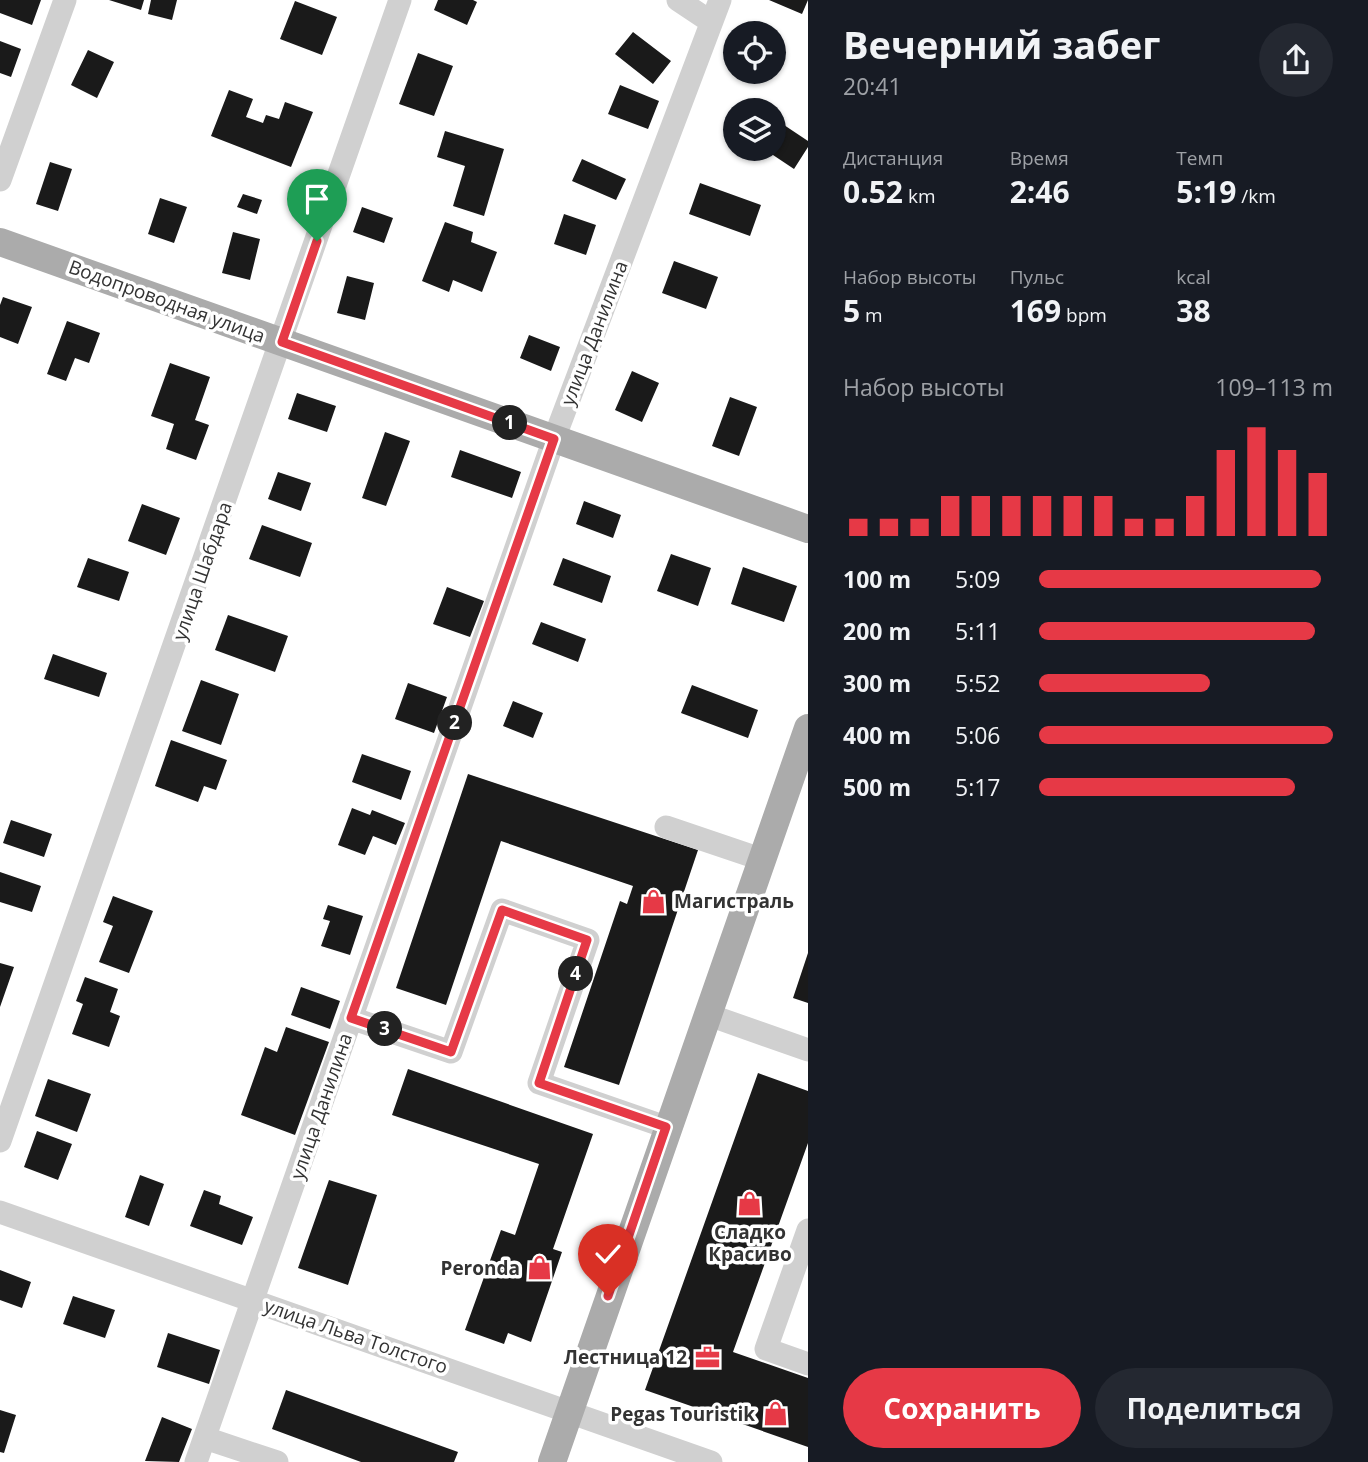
<!DOCTYPE html>
<html lang="ru">
<meta charset="utf-8">
<style>
body{margin:0;font-family:"Open Sans",sans-serif;background:#242831;color:#f1f3f6;height:100vh;display:flex;flex-direction:column;font-size:26px;white-space:nowrap}
*{box-sizing:border-box;margin:0}
p{font-size:23px;color:#9ea1a6}
.icon{flex:none;width:38px;height:38px;fill:none;stroke:currentColor;stroke-width:2;stroke-linecap:round;stroke-linejoin:round}
.map{position:relative;flex:1;overflow:hidden}
.drawer{display:flex;flex-direction:column;background:#171b24;width:560px}
.drawer>*{flex:none}
.buttons{position:absolute;left:723px;top:21px;display:grid;gap:14px}
.buttons a{display:grid;place-items:center;width:63px;height:63px;border-radius:50%;background:#171b24;box-shadow:0 2px 5px #0004;font-size:35px}
.pin{position:absolute;display:grid;place-items:center;width:60px;height:60px;color:#fff;margin:-72px -30px;border-radius:50% 50% 50% 0;rotate:-45deg;box-shadow:0 0 7px #0007}
.pin .icon{rotate:45deg}
.km{position:absolute;width:35px;height:35px;margin:-18px;border-radius:50%;background:#222;color:#fff;font-size:19px;line-height:35px;text-align:center}
.round{display:grid;place-items:center;flex:none;width:74px;height:74px;border-radius:37px;background:#242831}
.summary{display:flex;align-items:center;justify-content:space-between;height:119px;padding:0 35px}
h1{font-size:38px;font-weight:700;line-height:52px}
.figures{display:grid;grid-template-columns:repeat(3,1fr);gap:10px;height:119px;padding:7px 35px}
.figures div{display:grid;align-content:center}
.figures b{font-size:30px;font-weight:700}
.figures small{font-size:19px;font-weight:400}
.figures p{font-size:19px}
.chart{height:196px;padding:14px 35px}
.chart p{display:flex;justify-content:space-between}
.chart svg{width:100%;height:126px;margin-top:7px;stroke:#e63946;stroke-width:6}
.cta{display:flex;gap:14px;margin-top:auto;padding:14px 35px}
.cta a{flex:1;height:80px;border-radius:42px;background:#e63946;color:#fff;font-size:28px;font-weight:700;line-height:80px;text-align:center}
.cta a+a{background:#242831;color:#f1f3f6}
ul{padding:0 35px;list-style:none;font-size:23px}
li{display:grid;grid-template-columns:112px 84px 1fr;align-items:center;height:52px}
li i{height:18px;border-radius:9px;background:#e63946}
main{display:flex;flex:1;min-height:0}
.map>svg:first-child{display:block}
.building{fill:#1a1a1a}
.lines{fill:none;stroke-linecap:round;stroke-linejoin:round}
.minor{stroke:#d0d0d0;stroke-width:23}
.major{stroke:#ababab;stroke-width:28}
.route-casing{stroke:#fff;stroke-width:14}
.route{stroke:#e63946;stroke-width:9}
.labels{text-anchor:middle;dominant-baseline:central;stroke-width:7;stroke-linejoin:round;paint-order:stroke}
.street-label{font-size:19px;fill:#333;stroke:#fff}
.poi-label{font-size:19px;font-weight:bold;fill:#333;stroke:#fff;text-anchor:end}
</style>
<main>
<div class="map">
<svg width="808" height="1462" viewBox="0 0 808 1462">
<rect width="100%" height="100%" fill="#fff"/>
<path class="building" d="M 0,0 L 41,0 L 32,25 L 0,13 Z
M 109,0 L 144,0 L 141,10 Z
M 151,0 L 177,0 L 172,20 L 148,14 Z
M 438,0 L 473,0 L 477,2 L 467,25 L 434,10 Z
M 769,0 L 808,0 L 802,14 Z
M 295,1 L 337,17 L 322,55 L 280,39 Z
M 633,32 L 671,61 L 653,84 L 615,54 Z
M 0,41 L 21,49 L 11,77 L 0,73 Z
M 88,50 L 114,62 L 97,98 L 71,85 Z
M 418,53 L 453,66 L 434,116 L 399,104 Z
M 620,85 L 659,101 L 648,129 L 608,114 Z
M 229,90 L 253,99 L 246,117 L 263,123 L 266,115 L 279,119 L 285,102 L 313,112 L 291,167 L 211,136 Z
M 778,121 L 808,141 L 808,147 L 794,169 L 764,149 L 774,149 L 774,128 Z
M 445,131 L 504,149 L 484,216 L 453,206 L 465,166 L 437,157 Z
M 582,159 L 626,179 L 616,200 L 572,181 Z
M 50,162 L 72,169 L 58,211 L 36,204 Z
M 700,183 L 761,205 L 750,236 L 689,214 Z
M 243,194 L 262,200 L 257,214 L 237,207 Z
M 160,198 L 187,207 L 174,243 L 148,234 Z
M 362,207 L 393,218 L 384,243 L 353,232 Z
M 564,214 L 596,225 L 586,255 L 554,244 Z
M 445,222 L 473,232 L 471,242 L 497,252 L 482,292 L 453,280 L 449,292 L 422,281 Z
M 233,232 L 260,239 L 250,280 L 222,273 Z
M 674,261 L 718,277 L 706,309 L 662,293 Z
M 347,276 L 374,283 L 365,320 L 337,313 Z
M 3,297 L 32,307 L 18,344 L 0,337 L 0,305 Z
M 67,321 L 100,333 L 89,363 L 75,358 L 66,381 L 47,374 Z
M 529,335 L 560,347 L 551,371 L 520,358 Z
M 170,363 L 210,377 L 195,420 L 209,425 L 196,460 L 166,449 L 174,424 L 151,416 Z
M 632,371 L 659,383 L 642,422 L 615,410 Z
M 297,393 L 336,406 L 327,432 L 288,419 Z
M 730,397 L 757,407 L 739,456 L 712,446 Z
M 385,432 L 410,441 L 386,506 L 362,498 Z
M 460,450 L 521,472 L 512,498 L 451,477 Z
M 278,472 L 311,483 L 301,511 L 268,499 Z
M 584,501 L 621,515 L 613,538 L 576,524 Z
M 142,504 L 180,518 L 166,555 L 128,541 Z
M 262,525 L 312,543 L 300,577 L 249,559 Z
M 671,554 L 711,568 L 698,606 L 657,591 Z
M 88,558 L 129,572 L 119,601 L 77,587 Z
M 563,558 L 611,576 L 602,603 L 553,585 Z
M 743,567 L 797,586 L 784,622 L 731,604 Z
M 447,587 L 484,601 L 470,637 L 433,624 Z
M 228,615 L 288,636 L 275,672 L 215,650 Z
M 541,622 L 586,639 L 578,662 L 532,644 Z
M 53,654 L 107,673 L 99,697 L 44,679 Z
M 201,680 L 239,694 L 221,745 L 182,731 Z
M 408,683 L 447,697 L 434,733 L 395,719 Z
M 692,685 L 758,710 L 748,738 L 681,713 Z
M 513,701 L 543,713 L 533,738 L 503,726 Z
M 171,740 L 227,760 L 216,790 L 204,786 L 198,802 L 155,786 Z
M 362,754 L 411,771 L 401,800 L 352,782 Z
M 468,774 L 698,850 L 619,1085 L 564,1067 L 620,901 L 627,904 L 633,886 L 501,841 L 446,1005 L 396,988 Z
M 352,808 L 370,815 L 372,810 L 405,823 L 396,845 L 373,836 L 365,855 L 338,845 Z
M 11,820 L 52,834 L 44,857 L 3,843 Z
M 0,872 L 41,886 L 32,912 L 0,902 Z
M 113,896 L 153,911 L 129,973 L 99,962 L 113,926 L 103,922 Z
M 328,905 L 363,916 L 350,955 L 321,946 L 330,921 L 323,919 Z
M 808,953 L 808,1003 L 793,998 Z
M 0,963 L 14,967 L 0,1007 Z
M 85,977 L 118,989 L 110,1012 L 120,1016 L 109,1047 L 72,1034 L 83,1004 L 76,1001 Z
M 301,987 L 340,1001 L 330,1029 L 291,1015 Z
M 286,1027 L 329,1042 L 295,1135 L 241,1115 L 265,1047 L 277,1052 Z
M 408,1069 L 593,1134 L 553,1249 L 562,1252 L 531,1342 L 508,1333 L 504,1344 L 465,1330 L 501,1230 L 515,1235 L 539,1164 L 392,1115 Z
M 758,1073 L 808,1091 L 808,1143 L 733,1352 L 808,1378 L 808,1447 L 645,1390 Z
M 48,1079 L 91,1094 L 77,1132 L 35,1116 Z
M 37,1131 L 72,1144 L 58,1180 L 24,1167 Z
M 140,1175 L 164,1184 L 149,1226 L 125,1217 Z
M 329,1180 L 377,1195 L 348,1285 L 298,1268 Z
M 204,1190 L 221,1196 L 219,1204 L 253,1217 L 242,1245 L 190,1226 Z
M 0,1270 L 31,1282 L 22,1308 L 0,1300 Z
M 73,1296 L 115,1310 L 105,1338 L 63,1324 Z
M 168,1333 L 220,1350 L 209,1384 L 157,1367 Z
M 286,1390 L 458,1452 L 454,1462 L 361,1462 L 272,1429 Z
M 0,1410 L 16,1415 L 4,1453 L 0,1452 Z
M 162,1417 L 192,1429 L 179,1462 L 145,1461 Z"/>
<g class="lines">
<path class="minor" d="M 678,0 L 711,22
M 0,180 L 65,0
M 666,827 L 761,859
M 706,1014 L 808,1050
M 351,1018 L 451,1052 L 502,910 L 588,940 L 539,1083 L 666,1127
M 0,1141 L 400,0
M 0,1212 L 711,1462
M 808,1230 L 766,1349 L 808,1364
M 205,1438 L 277,1462
M 196,1462 L 554,439 L 720,0"/>
<path class="major" d="M 0,242 L 808,529
M 552,1462 L 808,728"/>
</g>
<g class="lines">
<defs>
<path id="route" d="M 317,241 L 282,342 L 554,439 L 351,1018 L 451,1052 L 502,910 L 587,940 L 539,1083 L 666,1127 L 608,1296"/>
</defs>
<use href="#route" class="route-casing"/>
<use href="#route" class="route"/>
</g>
<defs>
<symbol id="shop-bare" viewBox="-9 -9 18 18"><path d="M-5-2.5h2.3a2.7 3.5 0 0 1 5.4 0H5L5.5 6h-11ZM-1.5-2.5h3a1.5 2.3 0 0 0-3 0Z" fill="#e63946" stroke="#fff" stroke-width="2.5" paint-order="stroke"/></symbol>
<symbol id="office-bare" viewBox="-9 -9 18 18"><path d="M-6-3h4V-5.5h4V-3h4V5H-6ZM-1-4.5V-3h2v-1.5ZM-6 0V1H6V0Z" fill="#e63946" stroke="#fff" stroke-width="2.5" paint-order="stroke"/></symbol>
</defs>
<g fill-rule="evenodd">
<use href="#shop-bare" x="636" y="884" width="35" height="35"/>
<use href="#shop-bare" x="732" y="1186" width="35" height="35"/>
<use href="#shop-bare" x="522" y="1250" width="35" height="35"/>
<use href="#office-bare" x="690" y="1340" width="35" height="35"/>
<use href="#shop-bare" x="758" y="1396" width="35" height="35"/>
</g>
<g class="labels">
<g class="street-label">
<text transform="translate(167 301) rotate(20)">Водопроводная улица</text>
<text transform="translate(594 333) rotate(-69)">улица Данилина</text>
<text transform="translate(202 571) rotate(-71)">улица Шабдара</text>
<text transform="translate(321 1106) rotate(-71)">улица Данилина</text>
<text transform="translate(356 1336) rotate(19)">улица Льва Толстого</text>
</g>
<g class="poi-label">
<text x="674" y="901" text-anchor="start">Магистраль</text>
<text x="750" y="1232" text-anchor="middle">Сладко<tspan x="750" dy="22">Красиво</tspan></text>
<text x="520" y="1268">Peronda</text>
<text x="687" y="1357">Лестница 12</text>
<text x="755" y="1414">Pegas Touristik</text>
</g>
</g>
</svg>
<div class="buttons">
<a><svg class="icon" aria-label="locate" viewBox="0 0 24 24"><circle cx="12" cy="12" r="6"/><path d="M12 2v4M12 18v4M2 12h4M18 12h4"/></svg></a>
<a><svg class="icon" aria-label="layers" viewBox="0 0 24 24"><path d="M12 4l9 5-9 5-9-5zM3 14l9 5 9-5"/></svg></a>
</div>
<div class="pin" style="left:317px;top:241px;background:#1e9e55"><svg class="icon" aria-label="arrive" viewBox="0 0 24 24"><path d="M6 21V4h12l-3 4 3 4H6"/></svg></div>
<div class="pin" style="left:608px;top:1296px;background:#d93025"><svg class="icon" aria-label="check" viewBox="0 0 24 24"><path d="M5 12l5 5 9-10"/></svg></div>
<b class="km" style="left:510px;top:423px">1</b>
<b class="km" style="left:455px;top:723px">2</b>
<b class="km" style="left:385px;top:1029px">3</b>
<b class="km" style="left:576px;top:974px">4</b>
</div>
<section class="drawer">
<div class="summary"><div><h1>Вечерний забег</h1><p>20:41</p></div><a class="round"><svg class="icon" aria-label="share" viewBox="0 0 24 24"><path d="M12 15V3M7 8l5-5 5 5M5 13v7h14v-7"/></svg></a></div>
<div class="figures">
<div><p>Дистанция</p><b>0.52<small> km</small></b></div>
<div><p>Время</p><b>2:46</b></div>
<div><p>Темп</p><b>5:19<small> /km</small></b></div>
</div>
<div class="figures">
<div><p>Набор высоты</p><b>5<small> m</small></b></div>
<div><p>Пульс</p><b>169<small> bpm</small></b></div>
<div><p>kcal</p><b>38</b></div>
</div>
<div class="chart"><p><span>Набор высоты</span>109–113 m</p>
<svg viewBox="0 0 160 44" preserveAspectRatio="none"><path d="M5 44V38M15 44V38M25 44V38M35 44V30M45 44V30M55 44V30M65 44V30M75 44V30M85 44V30M95 44V38M105 44V38M115 44V30M125 44V14M135 44V6M145 44V14M155 44V22"/></svg>
</div>
<ul>
<li><b>100 m</b>5:09<i style="width:96%"></i></li>
<li><b>200 m</b>5:11<i style="width:94%"></i></li>
<li><b>300 m</b>5:52<i style="width:58%"></i></li>
<li><b>400 m</b>5:06<i style="width:100%"></i></li>
<li><b>500 m</b>5:17<i style="width:87%"></i></li>
</ul>
<div class="cta"><a>Сохранить</a><a>Поделиться</a></div>
</section>
</main>
